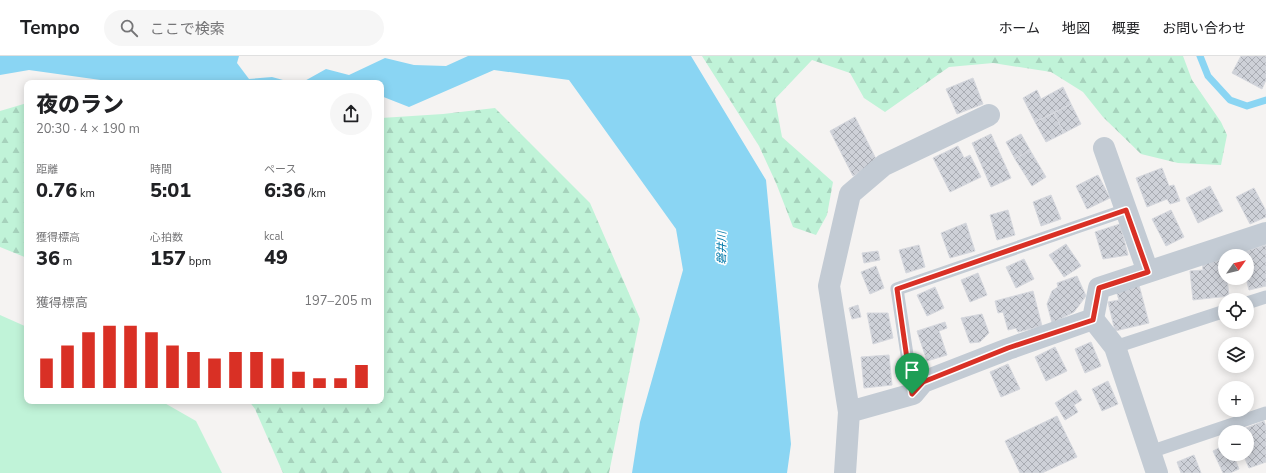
<!DOCTYPE html>
<html lang="ja">
<meta charset="utf-8">
<style>
body{margin:0;font-family:"Nunito Sans","Noto Sans JP",sans-serif;background:#f6f6f6;color:#202124;height:100vh;display:flex;flex-direction:column;font-size:15px;white-space:nowrap}
*{box-sizing:border-box;margin:0}
p{font-size:13px;color:#757577}
.icon{flex:none;width:22px;height:22px;fill:none;stroke:currentColor;stroke-width:2;stroke-linecap:round;stroke-linejoin:round}
.map{position:relative;flex:1;overflow:hidden}
.panel{position:absolute;left:24px;top:24px;width:360px;height:324px;display:flex;flex-direction:column;background:#fff;border-radius:8px;box-shadow:0 2px 10px #0003}
.panel>*{flex:none}
.needle{width:26px;rotate:56deg}
.controls{position:absolute;left:1218px;top:193px;display:grid;gap:8px}
.controls a{display:grid;place-items:center;width:36px;height:36px;border-radius:50%;background:#fff;box-shadow:0 2px 10px #0003;font-size:20px}
.pin{position:absolute;display:grid;place-items:center;width:34px;height:34px;color:#fff;margin:-41px -17px;border-radius:50% 50% 50% 0;rotate:-45deg;box-shadow:0 0 4px #0007}
.pin .icon{rotate:45deg}
.round{display:grid;place-items:center;flex:none;width:42px;height:42px;border-radius:21px;background:#f6f6f6}
.overview{display:flex;align-items:center;justify-content:space-between;height:68px;padding:0 12px}
h1{font-size:22px;font-weight:800;line-height:30px}
.stats{display:grid;grid-template-columns:repeat(3,1fr);gap:6px;height:68px;padding:4px 12px}
.stats div{display:grid;align-content:center}
.stats b{font-size:20px;font-weight:800}
.stats small{font-size:11px;font-weight:400}
.stats p{font-size:11px}
.chart{height:112px;padding:8px 12px}
.chart p{display:flex;justify-content:space-between}
.chart svg{width:100%;height:72px;margin-top:4px;stroke:#d93025;stroke-width:6}
header{display:flex;align-items:center;gap:24px;box-sizing:border-box;height:56px;padding:0 20px;background:#fff;border-bottom:1px solid #e0e0e0}
header strong{font-size:19px}
nav{display:flex;gap:22px;margin-inline-start:auto;font-size:14px}
.search{width:280px;height:36px;background:#f6f6f6;display:flex;align-items:center;gap:10px;box-sizing:border-box;padding:0 14px;border-radius:22px;color:#757577;font-size:15px}
.map>svg:first-child{display:block}
.forest{fill:url(#forest-firs)}
.pitch{fill:#c0f3d8}
.water{fill:#8ad5f3}
.lines{fill:none;stroke-linecap:round;stroke-linejoin:round}
.stream{stroke:#8ad5f3;stroke-width:7}
.building{fill:url(#building-cross-hatch);stroke:#d6d8de}
.service{stroke:#c3cbd4;stroke-width:13}
.minor{stroke:#c3cbd4;stroke-width:22}
.route-casing{stroke:#fff;stroke-width:8}
.route{stroke:#d93025;stroke-width:5}
.labels{text-anchor:middle;dominant-baseline:central;stroke-width:3;stroke-linejoin:round;paint-order:stroke}
.water-label{font-size:11px;font-style:italic;fill:#047aaa;stroke:#fff}
</style>
<header>
<strong>Tempo</strong>
<div class="search"><svg class="icon" aria-label="search" viewBox="0 0 24 24"><circle cx="10" cy="10" r="6"/><path d="M15 15l6 6"/></svg>ここで検索</div>
<nav><a>ホーム</a><a>地図</a><a>概要</a><a>お問い合わせ</a></nav>
</header>
<div class="map">
<svg width="1266" height="417" viewBox="0 0 1266 417">
<defs>
<pattern id="forest-firs" width="22" height="20" patternUnits="userSpaceOnUse"><rect width="22" height="20" fill="#c0f3d8"/><path d="M5 1l3.5 6h-7zM16 11l3.5 6h-7z" fill="#a6d2bc"/></pattern>
<pattern id="building-cross-hatch" width="8" height="8" patternUnits="userSpaceOnUse"><rect width="8" height="8" fill="#ced1d8"/><path d="M0 0l8 8M0 8l8-8" fill="none" stroke="#a9acb3"/></pattern>
</defs>
<rect width="100%" height="100%" fill="#f5f3f2"/>
<path class="forest" d="M 702,0 L 1183,0 L 1192,24 L 1221,66 L 1227,79 L 1221,109 L 1178,107 L 1141,98 L 1103,61 L 1083,36 L 1051,16 L 993,7 L 949,11 L 885,56 L 864,42 L 850,17 L 812,4 L 775,43 L 782,81 L 833,126 L 827,159 L 816,179 L 793,171 L 776,127 L 759,90 Z
M 27,47 L 27,202 L 0,191 L 0,55 Z
M 495,52 L 590,147 L 640,263 L 609,417 L 283,417 L 255,353 L 249,345 L 381,345 L 381,62 L 443,58 Z"/>
<path class="pitch" d="M 0,259 L 27,271 L 27,345 L 161,345 L 196,365 L 222,417 L 0,417 Z"/>
<path class="water" d="M 0,0 L 239,0 L 237,7 L 249,23 L 272,21 L 294,27 L 122,27 L 29,14 L 0,19 Z
M 468,0 L 691,0 L 766,124 L 791,388 L 787,417 L 632,417 L 640,366 L 683,214 L 676,173 L 569,24 L 494,14 L 409,51 L 381,40 L 381,27 L 301,27 L 326,13 L 349,19 L 385,2 L 414,9 L 446,10 Z"/>
<g class="lines">
<path class="stream" d="M 1200,0 L 1208,20 L 1230,44 L 1247,50 L 1266,44"/>
</g>
<path class="building" d="M 1241,0 L 1266,0 L 1266,24 L 1262,33 L 1232,17 Z
M 973,22 L 983,48 L 957,58 L 946,33 Z
M 1063,31 L 1071,48 L 1035,66 L 1023,42 L 1037,34 L 1041,43 Z
M 1071,48 L 1081,68 L 1064,77 L 1054,57 Z
M 1054,57 L 1064,77 L 1046,86 L 1035,66 Z
M 855,61 L 877,105 L 853,120 L 830,75 Z
M 991,78 L 1011,122 L 991,131 L 972,87 Z
M 1021,78 L 1030,94 L 1015,103 L 1006,86 Z
M 958,90 L 964,102 L 970,99 L 981,121 L 950,136 L 933,102 Z
M 1030,94 L 1046,121 L 1032,130 L 1015,103 Z
M 1162,112 L 1169,130 L 1174,129 L 1180,145 L 1170,148 L 1167,143 L 1147,151 L 1136,122 Z
M 1098,119 L 1110,142 L 1087,153 L 1076,130 Z
M 1210,130 L 1223,155 L 1198,167 L 1186,142 Z
M 1254,132 L 1266,155 L 1266,161 L 1250,168 L 1236,141 Z
M 1051,139 L 1061,163 L 1041,170 L 1033,146 Z
M 1008,154 L 1015,179 L 997,184 L 990,159 Z
M 1171,154 L 1184,181 L 1166,190 L 1152,163 Z
M 966,167 L 975,195 L 950,202 L 941,177 Z
M 1120,168 L 1128,199 L 1103,203 L 1095,176 Z
M 1066,188 L 1081,210 L 1064,221 L 1049,199 Z
M 919,189 L 925,211 L 906,217 L 899,194 Z
M 1266,189 L 1266,230 L 1249,234 L 1246,222 L 1247,200 L 1240,200 L 1239,197 Z
M 878,195 L 880,204 L 864,207 L 862,197 Z
M 1224,201 L 1225,222 L 1227,222 L 1229,240 L 1193,244 L 1190,215 L 1203,214 L 1202,203 Z
M 1024,203 L 1034,223 L 1016,232 L 1006,211 Z
M 876,210 L 884,232 L 870,238 L 861,216 Z
M 978,217 L 987,239 L 970,246 L 961,224 Z
M 1077,220 L 1086,240 L 1074,256 L 1052,267 L 1047,248 L 1052,235 L 1058,231 L 1057,227 Z
M 1139,229 L 1149,267 L 1115,275 L 1108,246 L 1119,244 L 1116,235 Z
M 935,231 L 944,252 L 927,260 L 917,239 Z
M 1033,235 L 1042,270 L 1018,276 L 1016,272 L 1008,274 L 1003,256 L 998,257 L 995,245 Z
M 858,249 L 861,261 L 852,263 L 849,252 Z
M 867,257 L 888,257 L 893,282 L 873,288 Z
M 982,258 L 989,277 L 980,286 L 970,287 L 961,262 Z
M 945,266 L 947,272 L 939,275 L 947,299 L 927,305 L 917,275 Z
M 1091,286 L 1101,310 L 1085,317 L 1075,293 Z
M 1055,291 L 1067,315 L 1046,325 L 1035,301 Z
M 889,299 L 892,329 L 864,332 L 861,301 Z
M 1008,308 L 1020,333 L 1001,341 L 990,316 Z
M 1108,325 L 1118,348 L 1102,355 L 1092,333 Z
M 1076,334 L 1082,344 L 1074,349 L 1078,356 L 1065,364 L 1055,347 Z
M 1057,360 L 1077,401 L 1042,417 L 1020,417 L 1005,385 Z
M 1264,365 L 1266,371 L 1266,406 L 1249,412 L 1243,398 L 1247,398 L 1247,376 L 1236,376 Z
M 1225,389 L 1225,398 L 1233,398 L 1239,413 L 1230,417 L 1223,417 L 1213,395 Z
M 1194,399 L 1201,417 L 1181,417 L 1177,406 Z"/>
<g class="lines">
<path class="service" d="M 1247,247 L 1266,241
M 1115,291 L 1225,255
M 913,338 L 897,233 L 1126,154
M 1150,396 L 1266,357"/>
<path class="minor" d="M 1104,92 L 1148,216
M 1093,263 L 1115,291 L 1157,417
M 849,356 L 829,230 L 850,138 L 884,109 L 989,59
M 845,417 L 849,356 L 913,338 L 923,326 L 1008,293 L 1093,263 L 1099,232 L 1266,177"/>
</g>
<g class="lines">
<defs>
<path id="route" d="M 1126,154 L 1148,216 L 1099,232 L 1093,264 L 1008,292 L 923,326 L 912,338 L 897,233 Z"/>
</defs>
<use href="#route" class="route-casing"/>
<use href="#route" class="route"/>
</g>
<g class="labels">
<g class="water-label">
<text transform="translate(722 192) rotate(-89)">磐井川</text>
</g>
</g>
</svg>
<div class="controls">
<a><svg class="needle" viewBox="-14 -14 28 28"><path d="M0-13l5 13h-10z" fill="#e53935"/><path d="M0 13l5-13h-10z" fill="#757577"/></svg></a>
<a><svg class="icon" aria-label="locate" viewBox="0 0 24 24"><circle cx="12" cy="12" r="6"/><path d="M12 2v4M12 18v4M2 12h4M18 12h4"/></svg></a>
<a><svg class="icon" aria-label="layers" viewBox="0 0 24 24"><path d="M12 4l9 5-9 5-9-5zM3 14l9 5 9-5"/></svg></a>
<a>+</a>
<a>−</a>
</div>
<div class="pin" style="left:912px;top:338px;background:#1e9e55"><svg class="icon" aria-label="arrive" viewBox="0 0 24 24"><path d="M6 21V4h12l-3 4 3 4H6"/></svg></div>
<section class="panel">
<div class="overview"><div><h1>夜のラン</h1><p>20:30 · 4 × 190 m</p></div><a class="round"><svg class="icon" aria-label="share" viewBox="0 0 24 24"><path d="M12 15V3M7 8l5-5 5 5M5 13v7h14v-7"/></svg></a></div>
<div class="stats">
<div><p>距離</p><b>0.76<small> km</small></b></div>
<div><p>時間</p><b>5:01</b></div>
<div><p>ペース</p><b>6:36<small> /km</small></b></div>
</div>
<div class="stats">
<div><p>獲得標高</p><b>36<small> m</small></b></div>
<div><p>心拍数</p><b>157<small> bpm</small></b></div>
<div><p>kcal</p><b>49</b></div>
</div>
<div class="chart"><p><span>獲得標高</span>197–205 m</p>
<svg viewBox="0 0 160 44" preserveAspectRatio="none"><path d="M5 44V26M15 44V18M25 44V10M35 44V6M45 44V6M55 44V10M65 44V18M75 44V22M85 44V26M95 44V22M105 44V22M115 44V26M125 44V34M135 44V38M145 44V38M155 44V30"/></svg>
</div>
</section>
</div>
